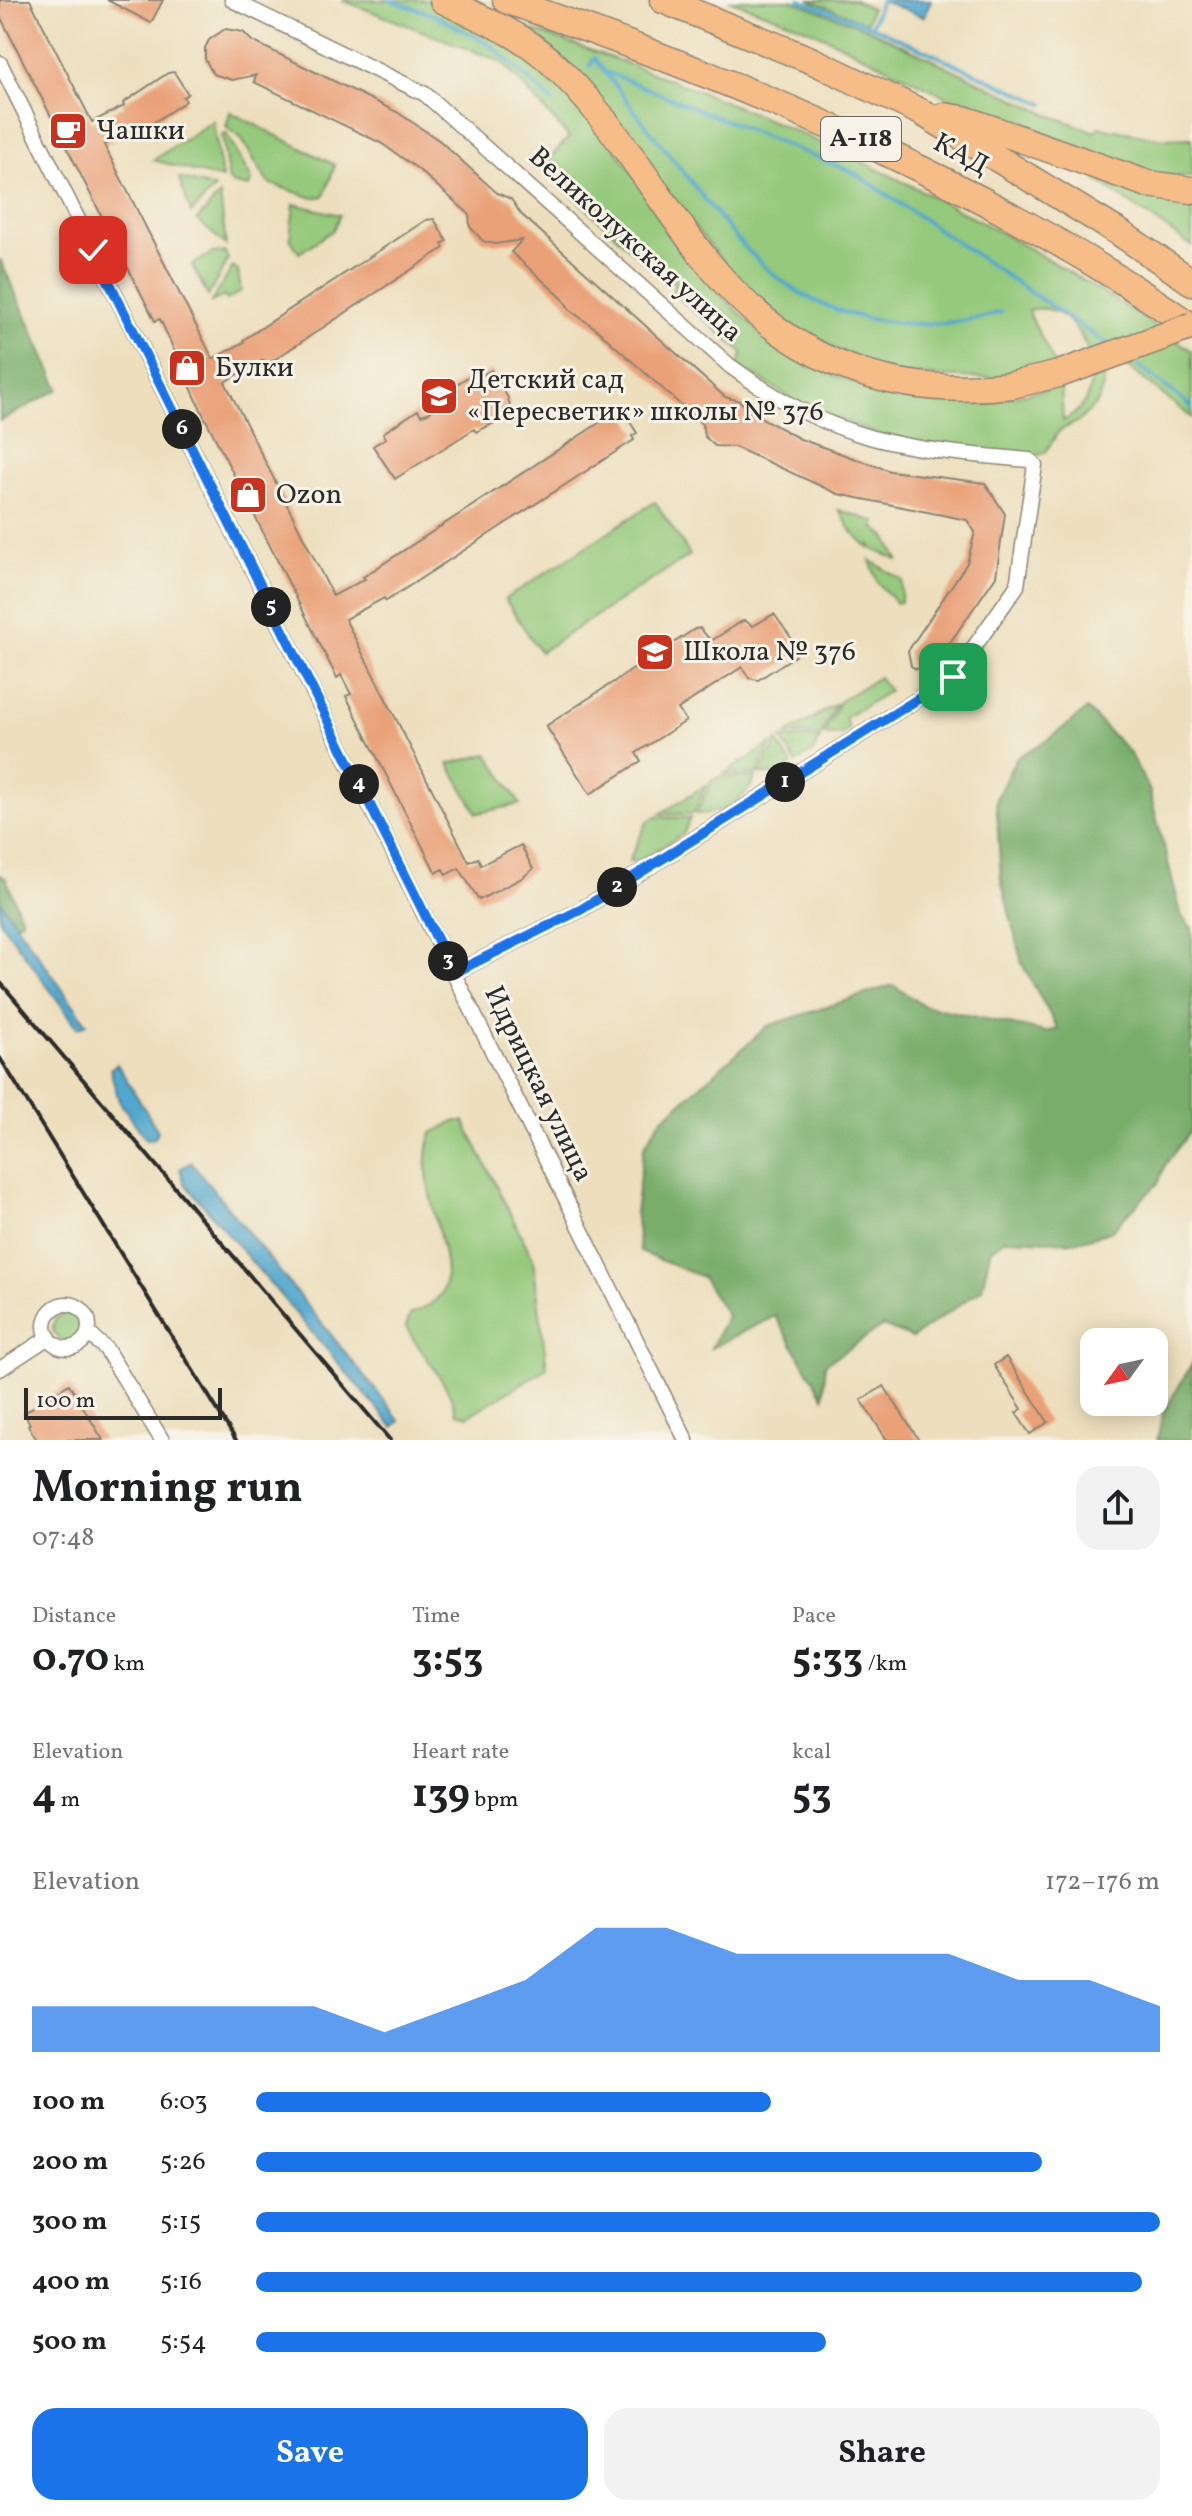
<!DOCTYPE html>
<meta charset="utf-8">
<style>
body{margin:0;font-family:Vollkorn,serif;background:#f2f2f2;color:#202124;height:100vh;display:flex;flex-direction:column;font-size:30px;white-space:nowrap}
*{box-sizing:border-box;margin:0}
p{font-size:26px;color:#757577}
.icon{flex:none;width:44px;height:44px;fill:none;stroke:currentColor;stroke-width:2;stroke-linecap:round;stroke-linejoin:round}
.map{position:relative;height:1440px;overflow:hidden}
.drawer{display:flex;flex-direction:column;background:#fff;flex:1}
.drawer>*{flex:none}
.needle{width:52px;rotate:237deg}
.controls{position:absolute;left:1080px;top:1328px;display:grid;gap:16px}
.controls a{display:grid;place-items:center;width:88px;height:88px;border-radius:16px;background:#fff;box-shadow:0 4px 20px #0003;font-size:40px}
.scale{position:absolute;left:24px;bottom:20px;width:198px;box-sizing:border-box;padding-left:8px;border:4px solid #2b2b2b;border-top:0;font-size:22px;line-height:28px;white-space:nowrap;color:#2b2b2b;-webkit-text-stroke:6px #f7f3e8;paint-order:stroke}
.pin{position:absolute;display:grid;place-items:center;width:68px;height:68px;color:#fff;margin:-34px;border-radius:16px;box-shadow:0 4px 12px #0006}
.km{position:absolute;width:40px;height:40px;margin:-20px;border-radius:50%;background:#222;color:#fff;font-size:22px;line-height:40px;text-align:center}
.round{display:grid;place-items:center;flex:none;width:84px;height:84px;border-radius:24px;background:#f2f2f2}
.headline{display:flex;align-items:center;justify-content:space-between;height:136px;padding:0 32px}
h1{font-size:44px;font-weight:700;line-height:60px}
.figures{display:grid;grid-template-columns:repeat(3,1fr);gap:12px;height:136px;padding:8px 32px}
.figures div{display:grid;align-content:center}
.figures b{font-size:40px;font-weight:700}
.figures small{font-size:22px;font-weight:400}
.figures p{font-size:22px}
.chart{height:224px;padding:16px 32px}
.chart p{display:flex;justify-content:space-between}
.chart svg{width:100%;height:144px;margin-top:8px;fill:#1a73e8;opacity:.7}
.button{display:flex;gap:16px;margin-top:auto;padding:16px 32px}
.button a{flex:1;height:92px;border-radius:24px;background:#1a73e8;color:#fff;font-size:32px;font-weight:700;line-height:92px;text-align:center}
.button a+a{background:#f2f2f2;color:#202124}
ul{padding:0 32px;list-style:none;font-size:26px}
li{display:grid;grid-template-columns:128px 96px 1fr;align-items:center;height:60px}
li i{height:20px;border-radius:10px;background:#1a73e8}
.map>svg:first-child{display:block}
.green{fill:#95c97b;stroke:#607a53;stroke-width:2}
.forest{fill:#78ad6b;stroke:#526c4b;stroke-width:2}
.water{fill:#51a7cd;stroke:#3e697c;stroke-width:2}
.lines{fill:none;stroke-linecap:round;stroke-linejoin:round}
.stream{stroke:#51a7cd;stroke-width:4}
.building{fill:#eaa178}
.street-casing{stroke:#8c8574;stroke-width:17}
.highway-casing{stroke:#8c8574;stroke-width:29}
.street{stroke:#fff;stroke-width:14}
.highway{stroke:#f7bd88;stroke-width:26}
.rail{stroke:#2b2b2b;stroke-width:4}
.highway-bridge-casing{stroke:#8c8574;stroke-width:29;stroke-linecap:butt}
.highway-bridge{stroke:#f7bd88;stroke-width:26}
.route-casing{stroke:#fff;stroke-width:16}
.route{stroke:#1a73e8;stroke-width:10}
.labels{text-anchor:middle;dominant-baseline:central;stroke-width:6;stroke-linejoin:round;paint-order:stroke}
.shield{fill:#f7f3e8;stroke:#686764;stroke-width:2}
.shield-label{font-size:26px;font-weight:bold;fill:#2b2b2b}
.poi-label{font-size:28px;fill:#2b2b2b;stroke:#f7f3e8;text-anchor:start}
.street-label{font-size:28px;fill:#2b2b2b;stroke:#f7f3e8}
</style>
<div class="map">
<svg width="1192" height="1440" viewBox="0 0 1192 1440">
<rect width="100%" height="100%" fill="#f7f3e8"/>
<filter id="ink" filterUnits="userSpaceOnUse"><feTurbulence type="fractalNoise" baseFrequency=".0125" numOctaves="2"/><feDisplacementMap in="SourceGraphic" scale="16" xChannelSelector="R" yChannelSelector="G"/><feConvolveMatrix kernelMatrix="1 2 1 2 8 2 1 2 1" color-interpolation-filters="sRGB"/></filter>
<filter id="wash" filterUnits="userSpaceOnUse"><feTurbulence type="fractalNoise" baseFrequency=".006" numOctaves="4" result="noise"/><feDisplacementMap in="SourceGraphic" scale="32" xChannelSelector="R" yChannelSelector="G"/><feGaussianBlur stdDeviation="1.8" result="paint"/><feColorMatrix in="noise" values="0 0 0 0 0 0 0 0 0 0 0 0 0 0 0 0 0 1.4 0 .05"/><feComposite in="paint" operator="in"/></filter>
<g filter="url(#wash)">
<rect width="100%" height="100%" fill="#eddfbd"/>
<path class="green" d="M 342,0 L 432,0 L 519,47 L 588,111 L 719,293 L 760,332 L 794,356 L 835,376 L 882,392 L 930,401 L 997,400 L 1061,386 L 1063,421 C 1124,390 1076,292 1028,311 L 1055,365 L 1007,379 L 888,374 L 773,320 L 526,28 C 762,107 987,209 1192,351 L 1192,418 L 1132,370 L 1097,350 L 1104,382 L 1098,402 L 1079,421 L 1059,431 L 1045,453 L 1030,457 L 895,440 L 808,409 L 738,365 L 743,353 L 672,292 L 675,284 L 650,256 L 643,261 L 542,167 L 569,137 L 502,62 Z
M 729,0 L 791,0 L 866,28 L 1047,114 L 1095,132 L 1099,127 L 1164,139 L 1192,138 L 1192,177 C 1075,172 932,87 825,37 C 795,22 761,12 729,0 Z
M 809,0 L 855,0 L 871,8 L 867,23 Z
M 230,112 L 335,165 L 324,196 L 313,198 L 268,183 L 241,138 L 226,127 Z
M 213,121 L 222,179 L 153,160 Z
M 226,133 L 252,180 L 249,187 L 232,183 L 228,178 L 222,134 Z
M 179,178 L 215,188 L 191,213 Z
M 1096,178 L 1192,209 L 1192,246 L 1096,180 Z
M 220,195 L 226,245 L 197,220 Z
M 294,204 L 340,215 L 333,230 L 299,253 L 290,238 Z
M 225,252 L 228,260 L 208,296 L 192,265 L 212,253 Z
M 233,267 L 238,271 L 241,291 L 227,300 L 224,296 L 211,302 Z
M 655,502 L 690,555 L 540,652 L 505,599 Z
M 839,510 L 876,522 L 874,527 L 886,537 L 898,560 L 872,549 L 870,544 L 869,548 L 853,533 Z
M 870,560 L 902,580 L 901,602 L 896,603 L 878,583 Z
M 879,677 L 889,691 L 845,718 L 849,729 L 840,735 L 824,735 L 840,701 Z
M 836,704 L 821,735 L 787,734 Z
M 781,738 L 820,738 L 813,752 L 796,763 Z
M 777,741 L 792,765 L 777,775 L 760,774 Z
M 771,744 L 757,774 L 724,774 Z
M 488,754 L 520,804 L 477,813 L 449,764 Z
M 719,777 L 756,777 C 745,800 721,815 696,814 L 711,782 Z
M 706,785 L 693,814 L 660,814 Z
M 654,817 L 690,818 L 684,833 L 638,862 L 629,861 L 647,822 Z
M 456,1121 L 464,1121 L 533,1259 L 547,1368 L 468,1416 L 456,1413 C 452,1386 421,1354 406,1327 L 410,1315 C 421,1309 434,1304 441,1294 C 461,1261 411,1186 432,1133 Z
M53 1327a14 14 0 1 1 28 0a14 14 0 1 1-28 0Z"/>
<path class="forest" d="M 0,259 L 59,389 L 0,421 Z
M 1087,709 L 1129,752 L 1149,789 L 1182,917 L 1192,928 L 1192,1129 L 1165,1165 L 1159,1182 L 1110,1232 L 1074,1242 L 1005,1239 L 990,1251 L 982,1289 L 912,1338 L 883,1326 L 825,1364 L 824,1397 L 775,1316 L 711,1348 L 727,1315 L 702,1277 L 640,1252 L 635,1212 L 644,1147 L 659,1122 L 768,1026 L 893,985 L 922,1005 L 1046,1032 L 1058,1029 L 1022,964 L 1001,879 L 996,799 L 1016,758 L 1049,739 Z
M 0,875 L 6,878 L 22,920 L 16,924 L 0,901 Z
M 1192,1364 L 1192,1440 L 1157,1440 L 1163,1413 Z"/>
<path class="water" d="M 879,0 L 931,0 L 924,17 Z
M 0,901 L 87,1024 L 78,1028 L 0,921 Z
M 117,1064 L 158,1131 L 155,1138 L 146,1139 L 119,1101 L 110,1069 Z
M 191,1162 L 392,1410 L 400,1421 L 393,1427 L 185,1184 L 180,1169 Z"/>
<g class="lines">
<path class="stream" d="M 390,0 L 437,16 L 492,46 L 553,102
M 799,0 L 871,26 L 1044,104
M 871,26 L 881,1 L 886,0
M 590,66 L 594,58 C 624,97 654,136 685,174 C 716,214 747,257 789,286 C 850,327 933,333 1001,312
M 604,71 L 855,173 L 1110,346
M 1131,360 L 1192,407
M 1189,456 L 1192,458"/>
</g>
<g id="blocks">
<path class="building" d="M 0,0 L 30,0 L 92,122 L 124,106 L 123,103 L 168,73 L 174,72 L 188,94 L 183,97 L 186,101 L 145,128 L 142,124 L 104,145 L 213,359 L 244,342 L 243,340 L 426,220 L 434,219 L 447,241 L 442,244 L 444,248 L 266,365 L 263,360 L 225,382 L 333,596 L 365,579 L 363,577 L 616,412 L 623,411 L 637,433 L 632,436 L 634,440 L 386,601 L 384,598 L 345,619 L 469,862 L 478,858 L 481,865 L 521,845 L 533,869 L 522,878 L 479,900 L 459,868 L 446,875 L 443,869 L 436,873 L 346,696 L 351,694 L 341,675 L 337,678 L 203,414 L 160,319 L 155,321 L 0,16 Z
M 107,0 L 163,0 L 151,23 Z
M 225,29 L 243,32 L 252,41 L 397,112 L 440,141 L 497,193 L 511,199 L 521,214 L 725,397 L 740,401 L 749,411 L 800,439 L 890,471 L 985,483 L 1005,514 L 996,576 L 942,654 L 930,666 L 916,669 L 911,666 L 908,651 L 967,563 L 975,532 L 967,520 L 838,494 L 735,447 L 715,446 L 705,437 L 702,424 L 595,328 L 571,311 L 562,298 L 511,252 L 522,240 L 495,244 L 483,241 L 470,227 L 469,214 L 418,169 L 381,143 L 254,82 L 256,75 L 232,80 L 213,74 L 205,59 L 205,48 L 209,40 Z
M 491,370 L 508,398 L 510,406 L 503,410 L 507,417 L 476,432 L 474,429 L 395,479 L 373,446 L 386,438 L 383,433 L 418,410 L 421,415 L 428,413 L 446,401 L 442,394 L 477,371 L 481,376 Z
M 774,614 L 797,646 L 795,656 L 758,680 L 749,678 L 742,667 L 678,709 L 686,721 L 636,753 L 641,761 L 590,794 L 546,726 L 695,629 L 700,628 L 711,641 L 744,620 L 753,626 Z
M 1006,1357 L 1048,1422 L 1030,1434 L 1016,1413 L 1022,1409 L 994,1365 Z
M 69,1384 L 103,1440 L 37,1440 L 28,1425 L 30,1424 L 24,1413 Z
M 884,1386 L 919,1440 L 887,1440 L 861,1400 Z"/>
</g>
</g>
<g filter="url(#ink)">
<use href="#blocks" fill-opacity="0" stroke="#8c8574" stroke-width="2"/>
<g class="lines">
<defs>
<path id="street" d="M 232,0 L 425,94 L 730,366 C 836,443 903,449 1029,460 L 1035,465 L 1017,586 L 953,677 L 582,909 L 454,973
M 0,63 L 686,1440
M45 1326a22 22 0 1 1 44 0a22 22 0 1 1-44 0Z
M 88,1333 L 106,1349 L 162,1440
M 0,1369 L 49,1337"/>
<path id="highway" d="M 443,0 C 479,18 518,32 548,59 C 614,119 655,197 710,265 C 789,362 890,399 1012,385
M 506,0 C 745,83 983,182 1192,327
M 663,0 L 813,61 L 923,113 L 1123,235 L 1192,282
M 943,116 L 964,119 L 1148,184 L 1192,190"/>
</defs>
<use href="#street" class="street-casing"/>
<use href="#highway" class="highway-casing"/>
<use href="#street" class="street"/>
<use href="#highway" class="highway"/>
<path class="rail" d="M 0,982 L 390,1440
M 0,1058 L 236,1440"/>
<defs>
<path id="highway-bridge" d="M 1012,385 L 1059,374 L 1192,326"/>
</defs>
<use href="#highway-bridge" class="highway-bridge-casing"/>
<use href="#highway-bridge" class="highway-bridge"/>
</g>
</g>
<g class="lines" filter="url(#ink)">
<defs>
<path id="route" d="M 93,250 L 454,973 L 582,909 L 953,677"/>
</defs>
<use href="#route" class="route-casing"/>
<use href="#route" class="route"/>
</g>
<defs>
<symbol id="cafe-square" viewBox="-11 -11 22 22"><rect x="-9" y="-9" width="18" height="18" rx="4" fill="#c8321e" stroke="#f7f3e8"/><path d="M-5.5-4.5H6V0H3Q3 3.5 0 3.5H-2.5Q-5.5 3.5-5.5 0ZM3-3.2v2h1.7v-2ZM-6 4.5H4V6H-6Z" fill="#fff"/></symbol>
<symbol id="shop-square" viewBox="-11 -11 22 22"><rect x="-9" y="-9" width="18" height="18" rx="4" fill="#c8321e" stroke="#f7f3e8"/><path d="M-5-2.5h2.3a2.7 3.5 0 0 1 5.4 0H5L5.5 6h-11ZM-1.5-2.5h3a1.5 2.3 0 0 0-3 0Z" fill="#fff"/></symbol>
<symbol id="school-square" viewBox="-11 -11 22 22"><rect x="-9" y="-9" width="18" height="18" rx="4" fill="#c8321e" stroke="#f7f3e8"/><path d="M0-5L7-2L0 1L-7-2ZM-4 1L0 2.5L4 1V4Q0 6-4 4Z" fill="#fff"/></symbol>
</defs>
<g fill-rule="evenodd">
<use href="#cafe-square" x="46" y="109" width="44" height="44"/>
<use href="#shop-square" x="165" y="346" width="44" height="44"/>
<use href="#school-square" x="417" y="374" width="44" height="44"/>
<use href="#shop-square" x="226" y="473" width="44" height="44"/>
<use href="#school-square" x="633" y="630" width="44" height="44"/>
</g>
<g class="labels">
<rect class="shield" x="821" y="117" width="80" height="44" rx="6"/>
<g class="shield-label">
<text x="861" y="139">А-118</text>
</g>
<g class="poi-label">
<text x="96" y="131">Чашки</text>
<text x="215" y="368">Булки</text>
<text x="467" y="380">Детский сад<tspan x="467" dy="32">«Пересветик» школы № 376</tspan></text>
<text x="276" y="495">Ozon</text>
<text x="683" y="652">Школа № 376</text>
</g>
<g class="street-label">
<text transform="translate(961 155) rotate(28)">КАД</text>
<text transform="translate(635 245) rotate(42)">Великолукская улица</text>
<text transform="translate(538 1084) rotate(64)">Идрицкая улица</text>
</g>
</g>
</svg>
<div class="controls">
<a><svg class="needle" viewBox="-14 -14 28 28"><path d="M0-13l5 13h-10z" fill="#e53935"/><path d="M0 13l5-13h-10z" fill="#757577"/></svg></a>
</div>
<div class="scale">100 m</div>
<div class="pin" style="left:953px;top:677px;background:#1e9e55"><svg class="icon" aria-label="arrive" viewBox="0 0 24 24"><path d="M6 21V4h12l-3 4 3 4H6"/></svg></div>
<div class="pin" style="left:93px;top:250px;background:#d93025"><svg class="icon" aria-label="check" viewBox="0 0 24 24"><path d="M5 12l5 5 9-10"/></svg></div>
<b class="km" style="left:785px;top:782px">1</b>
<b class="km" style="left:617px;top:887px">2</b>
<b class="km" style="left:448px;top:961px">3</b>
<b class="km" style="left:359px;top:784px">4</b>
<b class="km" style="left:271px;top:607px">5</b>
<b class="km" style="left:182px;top:429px">6</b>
</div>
<section class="drawer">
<div class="headline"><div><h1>Morning run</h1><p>07:48</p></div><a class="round"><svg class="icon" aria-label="share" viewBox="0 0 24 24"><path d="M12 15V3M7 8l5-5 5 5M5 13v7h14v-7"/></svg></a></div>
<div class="figures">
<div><p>Distance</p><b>0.70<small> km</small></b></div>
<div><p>Time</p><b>3:53</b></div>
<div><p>Pace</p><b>5:33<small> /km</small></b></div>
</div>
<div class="figures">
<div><p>Elevation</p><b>4<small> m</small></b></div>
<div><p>Heart rate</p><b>139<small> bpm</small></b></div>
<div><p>kcal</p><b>53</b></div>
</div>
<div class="chart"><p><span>Elevation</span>172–176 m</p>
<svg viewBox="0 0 160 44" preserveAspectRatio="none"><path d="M0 44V30L10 30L20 30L30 30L40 30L50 38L60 30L70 22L80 6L90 6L100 14L110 14L120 14L130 14L140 22L150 22L160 30V44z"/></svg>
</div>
<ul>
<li><b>100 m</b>6:03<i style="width:57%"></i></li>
<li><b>200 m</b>5:26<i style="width:87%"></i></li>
<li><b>300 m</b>5:15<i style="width:100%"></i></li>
<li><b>400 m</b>5:16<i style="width:98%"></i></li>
<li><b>500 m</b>5:54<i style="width:63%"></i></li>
</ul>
<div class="button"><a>Save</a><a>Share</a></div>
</section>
